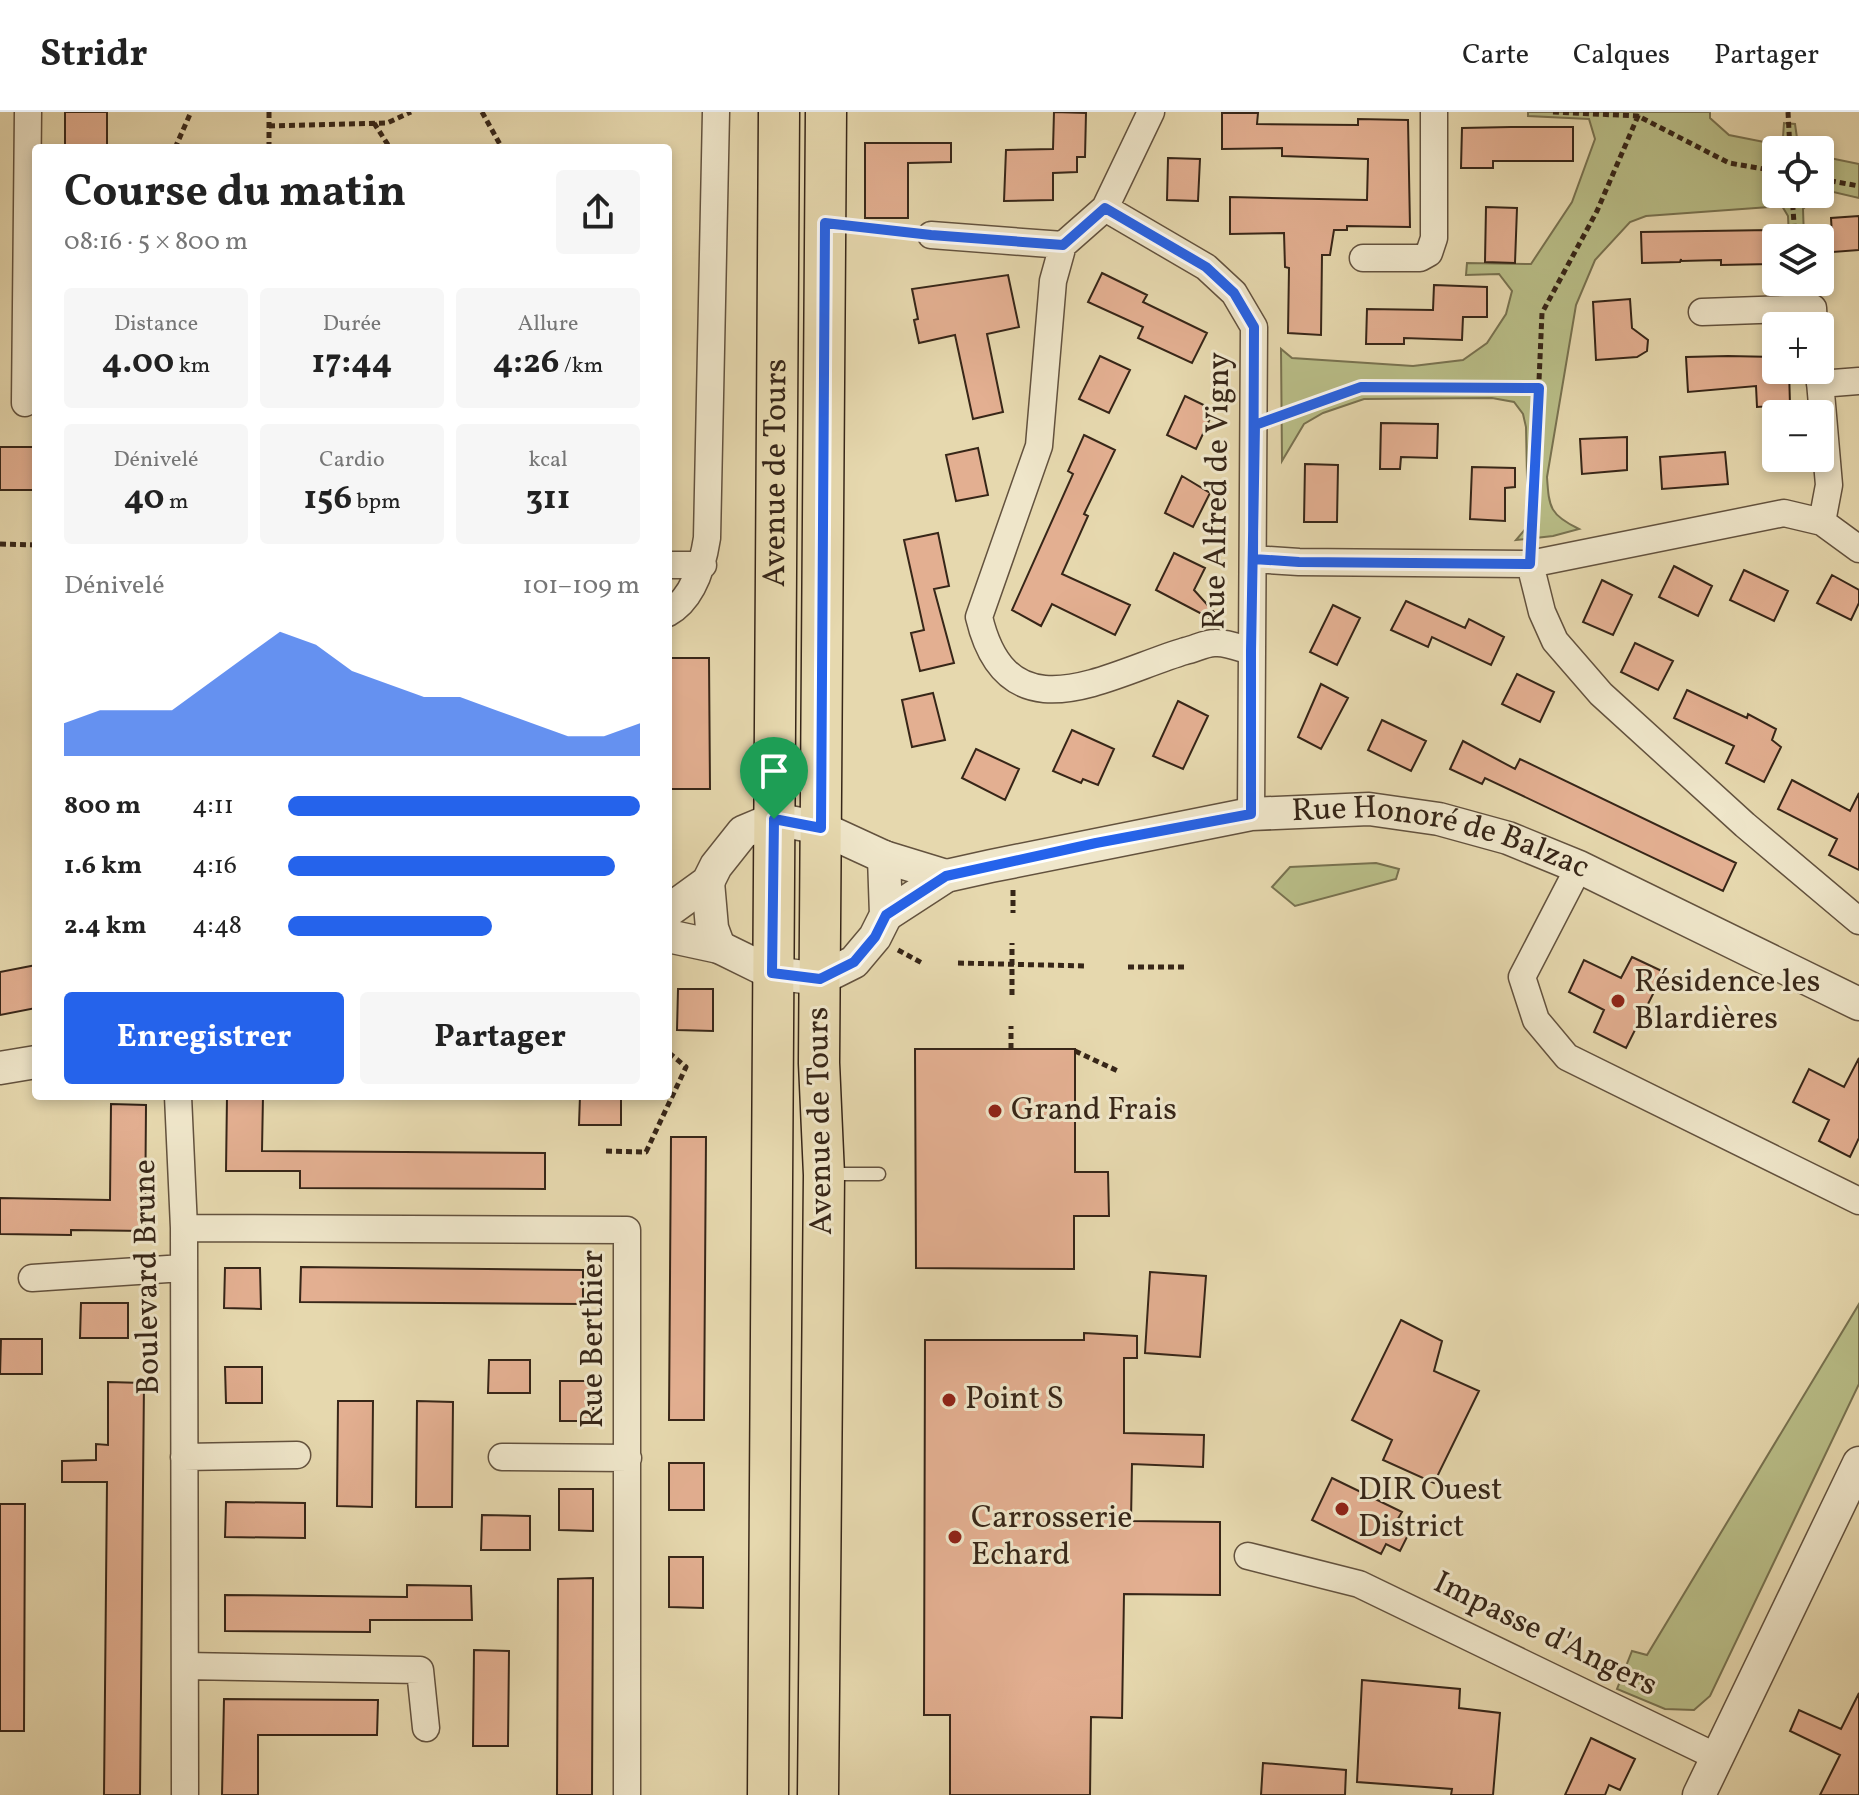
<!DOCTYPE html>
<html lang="fr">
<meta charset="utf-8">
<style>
body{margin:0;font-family:Vollkorn,serif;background:#f6f6f6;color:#222;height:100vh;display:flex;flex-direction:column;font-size:30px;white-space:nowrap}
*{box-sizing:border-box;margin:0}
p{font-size:26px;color:#767676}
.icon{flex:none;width:44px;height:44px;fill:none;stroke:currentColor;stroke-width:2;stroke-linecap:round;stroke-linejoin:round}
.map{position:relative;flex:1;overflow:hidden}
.panel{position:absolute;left:32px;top:32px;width:640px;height:956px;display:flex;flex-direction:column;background:#fff;border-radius:8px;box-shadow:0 4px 12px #0003}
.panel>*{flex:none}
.fabs{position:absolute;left:1762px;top:24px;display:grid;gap:16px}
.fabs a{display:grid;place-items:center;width:72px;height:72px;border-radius:8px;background:#fff;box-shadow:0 4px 12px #0003;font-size:40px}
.pin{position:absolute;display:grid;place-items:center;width:68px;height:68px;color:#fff;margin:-82px -34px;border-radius:50% 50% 50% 0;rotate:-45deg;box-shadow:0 0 8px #0007}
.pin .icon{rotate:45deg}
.round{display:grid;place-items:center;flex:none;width:84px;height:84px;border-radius:8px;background:#f6f6f6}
.overview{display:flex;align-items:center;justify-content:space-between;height:136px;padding:0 32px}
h1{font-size:44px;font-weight:700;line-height:60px}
.metrics{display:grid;grid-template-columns:repeat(3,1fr);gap:12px;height:136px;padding:8px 32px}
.metrics div{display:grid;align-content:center;border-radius:8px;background:#f6f6f6;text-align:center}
.metrics b{font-size:34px;font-weight:700}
.metrics small{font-size:22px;font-weight:400}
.metrics p{font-size:22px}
.chart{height:224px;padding:16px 32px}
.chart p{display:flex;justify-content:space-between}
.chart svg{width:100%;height:144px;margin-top:8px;fill:#2563eb;opacity:.7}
.button{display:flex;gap:16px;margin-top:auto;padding:16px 32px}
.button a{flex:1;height:92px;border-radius:8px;background:#2563eb;color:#fff;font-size:32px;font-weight:700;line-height:92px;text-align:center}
.button a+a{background:#f6f6f6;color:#222}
ul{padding:0 32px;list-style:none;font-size:26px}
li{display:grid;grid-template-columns:128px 96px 1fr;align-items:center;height:60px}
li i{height:20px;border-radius:10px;background:#2563eb}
header{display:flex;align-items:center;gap:48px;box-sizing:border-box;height:112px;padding:0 40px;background:#fff;border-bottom:2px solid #e0e0e0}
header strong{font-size:38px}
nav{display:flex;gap:44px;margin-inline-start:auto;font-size:28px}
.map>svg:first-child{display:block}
.green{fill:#b9be88;stroke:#787250;stroke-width:2}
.building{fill:#e3af91;stroke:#372618;stroke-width:2}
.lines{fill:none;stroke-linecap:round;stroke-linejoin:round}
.service-casing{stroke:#63523e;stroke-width:15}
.minor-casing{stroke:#63523e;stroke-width:29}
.tertiary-casing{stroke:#63523e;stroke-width:35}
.primary-casing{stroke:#372618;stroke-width:43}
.path{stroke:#372618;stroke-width:5;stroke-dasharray:6 4;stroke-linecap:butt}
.service{stroke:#efe6ca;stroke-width:12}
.minor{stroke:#efe6ca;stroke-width:26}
.tertiary{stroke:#efe6ca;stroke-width:32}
.primary{stroke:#e6d8ae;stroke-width:40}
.route-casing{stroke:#fff;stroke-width:16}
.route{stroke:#2563eb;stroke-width:10}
.poi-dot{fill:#8f2418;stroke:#efe6ca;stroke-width:3}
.labels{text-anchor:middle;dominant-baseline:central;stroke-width:6;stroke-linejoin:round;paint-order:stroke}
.street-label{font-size:32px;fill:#372618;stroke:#efe6ca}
.poi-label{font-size:32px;fill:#372618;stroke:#efe6ca;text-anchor:start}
</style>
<header>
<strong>Stridr</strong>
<nav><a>Carte</a><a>Calques</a><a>Partager</a></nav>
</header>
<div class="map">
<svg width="1859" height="1683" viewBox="0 0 1859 1683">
<rect width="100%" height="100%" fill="#e6d8ae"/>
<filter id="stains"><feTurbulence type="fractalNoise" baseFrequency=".0025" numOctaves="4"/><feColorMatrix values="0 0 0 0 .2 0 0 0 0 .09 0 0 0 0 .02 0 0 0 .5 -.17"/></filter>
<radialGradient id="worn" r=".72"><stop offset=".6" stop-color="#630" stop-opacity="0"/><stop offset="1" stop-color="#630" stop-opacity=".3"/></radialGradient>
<path class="green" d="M 1528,0 L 1710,0 L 1710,6 L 1729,23 L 1774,32 L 1781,30 L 1783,25 L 1784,11 L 1795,12 L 1797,26 L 1804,38 L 1776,38 L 1776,82 L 1818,82 L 1803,97 L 1804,126 L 1789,126 L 1788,104 L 1782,94 L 1646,104 L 1630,110 L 1595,148 L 1576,193 L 1547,365 C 1549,396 1550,403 1579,417 L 1553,424 L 1516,428 L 1528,414 L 1526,315 L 1523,302 L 1514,290 L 1492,286 L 1364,287 L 1323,301 L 1304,312 L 1282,349 L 1281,237 L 1292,246 L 1413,254 L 1463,248 L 1487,231 L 1506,202 L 1512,179 L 1499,162 L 1466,163 L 1467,151 L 1531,152 L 1572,90 L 1595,27 L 1589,7 L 1528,4 Z
M 1820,44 L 1859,52 L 1859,86 L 1825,78 L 1820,81 Z
M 1376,751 L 1399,757 L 1396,767 L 1295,794 L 1272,775 L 1290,755 Z
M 1859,1192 L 1859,1272 L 1710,1584 L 1694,1598 L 1665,1597 L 1617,1577 L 1632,1539 L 1647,1543 Z"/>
<path class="building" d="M 65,0 L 107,0 L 107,36 L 65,36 Z
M 1054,0 L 1086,1 L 1085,45 L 1077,45 L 1077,60 L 1053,61 L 1053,88 L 1004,89 L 1006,38 L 1053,37 Z
M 1222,1 L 1258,1 L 1257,12 L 1358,13 L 1358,7 L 1408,8 L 1410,115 L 1347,114 L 1347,118 L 1334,118 L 1330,143 L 1322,143 L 1321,223 L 1288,221 L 1289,156 L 1285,155 L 1284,121 L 1230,122 L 1230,85 L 1367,88 L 1368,47 L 1282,44 L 1282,36 L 1222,37 Z
M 1511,15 L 1573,15 L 1573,49 L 1493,49 L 1493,56 L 1461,56 L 1462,16 Z
M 865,31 L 951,31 L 951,50 L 908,51 L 908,106 L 865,106 Z
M 1168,46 L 1200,47 L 1198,89 L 1167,88 Z
M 1486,95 L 1517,96 L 1515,151 L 1485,150 Z
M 1859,104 L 1859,138 L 1833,140 L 1831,106 Z
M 1771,118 L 1772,152 L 1721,153 L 1721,148 L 1681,149 L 1681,147 L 1680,150 L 1642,151 L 1641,120 Z
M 1102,161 L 1147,183 L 1143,190 L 1207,221 L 1192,251 L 1138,226 L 1143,215 L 1088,190 Z
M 1008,163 L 1019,215 L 987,222 L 1003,300 L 973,307 L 955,223 L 919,231 L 914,208 L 918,207 L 912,177 Z
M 1434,173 L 1487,175 L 1487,205 L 1463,205 L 1462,228 L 1404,226 L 1404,232 L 1366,232 L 1367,197 L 1433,198 Z
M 1630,187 L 1632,216 L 1648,228 L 1647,239 L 1637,245 L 1596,248 L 1593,190 Z
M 1100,244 L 1130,258 L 1109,301 L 1079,287 Z
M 1728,244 L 1776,245 L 1776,258 L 1789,258 L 1790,293 L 1757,295 L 1756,274 L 1688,280 L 1686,245 Z
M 1185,284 L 1214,298 L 1196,337 L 1167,323 Z
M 1381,311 L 1438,312 L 1437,346 L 1401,345 L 1400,357 L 1380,357 Z
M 1084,323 L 1115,338 L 1084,402 L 1088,404 L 1062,462 L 1130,493 L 1115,523 L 1052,492 L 1041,514 L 1012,498 L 1073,362 L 1068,359 Z
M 1627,325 L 1627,358 L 1582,362 L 1580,327 Z
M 0,335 L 36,335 L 36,378 L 0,378 Z
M 978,336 L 988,383 L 956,389 L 946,343 Z
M 1725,340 L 1728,372 L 1662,377 L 1660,345 Z
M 1305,352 L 1338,353 L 1337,410 L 1304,410 Z
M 1472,355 L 1515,356 L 1515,375 L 1505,376 L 1505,409 L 1470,407 Z
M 1182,364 L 1210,381 L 1193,415 L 1165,401 Z
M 938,421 L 949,474 L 934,477 L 954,551 L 920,559 L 911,521 L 924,518 L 904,428 Z
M 1174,441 L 1205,456 L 1194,478 L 1223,510 L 1221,512 L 1156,478 Z
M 1674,454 L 1712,474 L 1698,504 L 1659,485 Z
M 1744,458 L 1788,479 L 1774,509 L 1730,488 Z
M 1832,463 L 1859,478 L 1859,491 L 1851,508 L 1817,491 Z
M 1602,468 L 1632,483 L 1613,523 L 1583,510 Z
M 1406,489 L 1465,516 L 1469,507 L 1504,525 L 1491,553 L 1432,525 L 1428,535 L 1391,518 Z
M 1333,493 L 1360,506 L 1337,553 L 1310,540 Z
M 1635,531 L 1673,549 L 1658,578 L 1621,560 Z
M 668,546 L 709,546 L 710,677 L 668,677 Z
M 1517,562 L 1554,580 L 1540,610 L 1502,592 Z
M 1321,572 L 1348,586 L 1321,637 L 1298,625 Z
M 1687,578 L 1747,606 L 1748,602 L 1776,617 L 1772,628 L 1781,635 L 1764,670 L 1726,651 L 1734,634 L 1674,606 Z
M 933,581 L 945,628 L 912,635 L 902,588 Z
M 1178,589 L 1208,604 L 1183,657 L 1153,644 Z
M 1382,608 L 1426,629 L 1411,659 L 1368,638 Z
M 1072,618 L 1114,637 L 1098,673 L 1083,667 L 1081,671 L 1053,659 Z
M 1463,629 L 1515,657 L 1520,647 L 1736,751 L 1723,779 L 1485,666 L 1482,672 L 1450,657 Z
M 976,637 L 1019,657 L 1005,688 L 962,666 Z
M 1792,668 L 1850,699 L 1859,681 L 1859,758 L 1829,743 L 1837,727 L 1778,697 Z
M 1632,845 L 1664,860 L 1626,936 L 1594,920 L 1604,898 L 1569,880 L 1584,848 L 1621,866 Z
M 36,853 L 36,896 L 0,903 L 0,860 Z
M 678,877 L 713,877 L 713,919 L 677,918 Z
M 915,937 L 1075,937 L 1075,1060 L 1108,1060 L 1109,1104 L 1074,1104 L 1074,1157 L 916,1156 Z
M 1859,946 L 1859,1026 L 1850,1045 L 1819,1029 L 1829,1008 L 1793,990 L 1809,957 L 1844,975 Z
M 227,984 L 263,984 L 262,1039 L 545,1041 L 545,1077 L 300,1076 L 300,1059 L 226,1059 Z
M 580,984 L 621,984 L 621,1013 L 579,1013 Z
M 111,992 L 146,993 L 145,1119 L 71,1118 L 71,1123 L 0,1122 L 0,1086 L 110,1088 Z
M 671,1025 L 706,1025 L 704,1308 L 669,1308 Z
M 301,1155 L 583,1158 L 583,1192 L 300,1190 Z
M 225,1156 L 260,1156 L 261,1197 L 224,1196 Z
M 1150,1160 L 1206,1164 L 1200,1245 L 1145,1241 Z
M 81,1191 L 128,1191 L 128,1226 L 80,1226 Z
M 1401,1208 L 1442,1229 L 1434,1259 L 1479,1279 L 1434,1371 L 1383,1348 L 1392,1328 L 1352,1308 Z
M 1084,1221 L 1137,1224 L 1137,1246 L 1124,1246 L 1124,1321 L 1204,1323 L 1203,1355 L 1132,1352 L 1131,1409 L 1220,1410 L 1220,1483 L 1124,1482 L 1122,1606 L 1091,1605 L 1090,1683 L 950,1683 L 950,1603 L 924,1603 L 925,1228 L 1084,1228 Z
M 1,1227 L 42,1227 L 42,1262 L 0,1262 Z
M 489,1248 L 530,1248 L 530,1281 L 488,1281 Z
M 225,1255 L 262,1255 L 262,1291 L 226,1291 Z
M 560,1269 L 594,1269 L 593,1309 L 560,1309 Z
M 108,1270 L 144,1271 L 140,1683 L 104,1683 L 107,1370 L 62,1370 L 62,1349 L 96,1348 L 96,1332 L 108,1333 Z
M 338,1289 L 373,1289 L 372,1395 L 337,1394 Z
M 417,1289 L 453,1290 L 452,1395 L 416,1395 Z
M 669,1351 L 704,1351 L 704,1398 L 669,1398 Z
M 1332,1366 L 1402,1400 L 1396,1410 L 1411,1417 L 1400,1439 L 1386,1432 L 1381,1442 L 1312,1408 Z
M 559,1377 L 593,1377 L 593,1419 L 559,1418 Z
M 226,1390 L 305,1391 L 305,1426 L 225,1425 Z
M 0,1392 L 25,1392 L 24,1619 L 0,1619 Z
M 482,1403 L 530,1404 L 530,1438 L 481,1438 Z
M 669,1445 L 703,1445 L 703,1496 L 669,1495 Z
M 593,1466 L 592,1683 L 557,1683 L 558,1467 Z
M 407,1473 L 471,1474 L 472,1508 L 370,1508 L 370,1520 L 225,1519 L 225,1483 L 407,1485 Z
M 474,1538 L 509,1539 L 508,1634 L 473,1634 Z
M 1362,1568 L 1460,1577 L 1459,1596 L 1500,1601 L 1493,1683 L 1451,1683 L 1452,1677 L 1357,1670 Z
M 1859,1581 L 1859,1683 L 1820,1683 L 1840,1643 L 1790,1619 L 1799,1598 L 1841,1617 Z
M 224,1587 L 378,1588 L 377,1623 L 258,1623 L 258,1683 L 222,1683 Z
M 1591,1626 L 1635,1647 L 1620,1678 L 1609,1673 L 1605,1683 L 1565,1683 Z
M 1263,1651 L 1346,1658 L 1345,1683 L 1261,1683 Z"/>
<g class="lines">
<defs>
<path id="service" d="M 831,1062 L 879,1062"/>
<path id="minor" d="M 1151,0 L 1105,96 L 1063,133 L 1053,169 L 1039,334 L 979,505 C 1008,627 1106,563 1185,539 C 1195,537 1205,531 1215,531 C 1226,530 1240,536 1251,539
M 1105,96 L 1206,155 L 1234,181 L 1254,215 L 1251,702
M 931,123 L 1063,133
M 1363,146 L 1420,146 L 1429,141 L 1434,126 L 1434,0
M 1702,200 L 1813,196 L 1814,214
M 1819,258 L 1829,373 L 1822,410
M 1820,272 L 1859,269
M 25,291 L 28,0
M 1253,447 L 1299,450 L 1530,452 L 1784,401 L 1822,410 L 1859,437
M 1530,452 L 1542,500 L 1555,529 L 1601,582 L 1745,713 L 1859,809
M 668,453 L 703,453
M 668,501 C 693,487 703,452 707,426 L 716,0
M 1579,755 L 1522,865 L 1536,908 L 1567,945 L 1859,1089
M 178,984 L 184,1116 L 185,1683
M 184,1116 L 627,1118 L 627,1683
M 32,1166 L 183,1156
M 184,1345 L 297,1343
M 502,1345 L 628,1346
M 1248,1444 L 1359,1472 L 1717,1645
M 185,1554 L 420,1558 L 426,1616"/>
<g id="tertiary">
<path d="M 708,770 L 712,816 L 719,835"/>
<path d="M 668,799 L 708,770 L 716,754 L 743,720 L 774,707 L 821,716 L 884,745 L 946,764"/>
<path id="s1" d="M 886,803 L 946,764 L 991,754 L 1251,702 L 1369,697 L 1439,707 L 1508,726 L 1579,755 L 1859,892"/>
<path d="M 668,824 L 719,835 L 772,861 L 820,867 L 854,850 L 875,825 L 886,803 L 884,745"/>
<path d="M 0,956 L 36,950"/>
<path d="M 1699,1683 L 1859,1351"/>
</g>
<g id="primary">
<path id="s2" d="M 768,1683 L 779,0"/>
<path d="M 818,1683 L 824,1063 L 819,951 L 826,0"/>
</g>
</defs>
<use href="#service" class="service-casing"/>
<use href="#minor" class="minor-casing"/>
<use href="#tertiary" class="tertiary-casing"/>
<use href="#primary" class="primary-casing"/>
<path class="path" d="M 269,0 L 269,36
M 482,0 L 502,36
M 1553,0 L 1638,4 L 1639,0
M 1788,0 L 1790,38
M 374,11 L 390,36
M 269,14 L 387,11 L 411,0
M 175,36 L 191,0
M 1820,67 L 1859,74
M 1792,82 L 1795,126
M 858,114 L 908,120
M 1277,305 L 1361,275 L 1539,276
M 1532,427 L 1542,201 L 1597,99 L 1638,4 L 1729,51 L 1776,59
M 0,432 L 36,433
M 1013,778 L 1013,801
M 898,838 L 922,851
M 958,851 L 1086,854
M 1128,855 L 1184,855
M 1012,883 L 1012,831
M 1011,937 L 1011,914
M 1075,939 L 1118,959
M 606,1039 L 646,1040 L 686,955 L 668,940"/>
<use href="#service" class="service"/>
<use href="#minor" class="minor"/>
<use href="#tertiary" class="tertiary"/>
<use href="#primary" class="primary"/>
</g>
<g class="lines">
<defs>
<path id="route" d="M 774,707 L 772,861 L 820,867 L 854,850 L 875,825 L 886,803 L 946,764 L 1096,731 L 1251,702 L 1251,539 L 1255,313 L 1361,275 L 1539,276 L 1530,452 L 1299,450 L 1253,447 L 1254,215 L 1234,181 L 1206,155 L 1105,96 L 1063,133 L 931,123 L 825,111 L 821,716 L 774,707"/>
</defs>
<use href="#route" class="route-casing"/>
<use href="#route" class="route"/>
</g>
<g class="poi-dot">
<circle cx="1618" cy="889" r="8"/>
<circle cx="995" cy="999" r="8"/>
<circle cx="949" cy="1288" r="8"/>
<circle cx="1342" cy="1397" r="8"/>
<circle cx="955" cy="1425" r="8"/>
</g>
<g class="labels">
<g class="street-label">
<text stroke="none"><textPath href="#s2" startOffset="1322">Avenue de Tours</textPath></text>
<text transform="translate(1218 379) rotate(-89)">Rue Alfred de Vigny</text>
<text stroke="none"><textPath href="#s1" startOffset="576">Rue Honoré de Balzac</textPath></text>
<text transform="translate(821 1009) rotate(-91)">Avenue de Tours</text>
<text transform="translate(148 1165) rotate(-91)">Boulevard Brune</text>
<text transform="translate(594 1227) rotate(-90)">Rue Berthier</text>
<text transform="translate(1545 1523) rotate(26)">Impasse d'Angers</text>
</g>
<g class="poi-label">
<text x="1634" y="871">Résidence les<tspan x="1634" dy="37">Blardières</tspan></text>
<text x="1011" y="999">Grand Frais</text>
<text x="965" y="1288">Point S</text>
<text x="1358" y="1379">DIR Ouest<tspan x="1358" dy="37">District</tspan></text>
<text x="971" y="1407">Carrosserie<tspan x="971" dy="37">Echard</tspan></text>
</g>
</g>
<rect width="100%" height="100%" filter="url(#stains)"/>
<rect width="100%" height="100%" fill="url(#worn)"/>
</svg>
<div class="fabs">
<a><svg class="icon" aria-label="locate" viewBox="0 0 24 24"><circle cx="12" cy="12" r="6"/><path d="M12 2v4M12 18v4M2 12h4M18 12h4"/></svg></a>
<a><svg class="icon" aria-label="layers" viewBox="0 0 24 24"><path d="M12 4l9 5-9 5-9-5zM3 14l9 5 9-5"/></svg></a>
<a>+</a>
<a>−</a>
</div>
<div class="pin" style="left:774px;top:707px;background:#1e9e55"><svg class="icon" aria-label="arrive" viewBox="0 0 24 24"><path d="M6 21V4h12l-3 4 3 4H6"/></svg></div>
<section class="panel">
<div class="overview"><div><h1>Course du matin</h1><p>08:16 · 5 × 800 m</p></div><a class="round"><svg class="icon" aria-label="share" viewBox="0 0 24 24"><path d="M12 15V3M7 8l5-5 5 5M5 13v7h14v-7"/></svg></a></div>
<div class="metrics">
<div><p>Distance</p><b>4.00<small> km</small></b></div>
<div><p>Durée</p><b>17:44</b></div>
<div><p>Allure</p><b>4:26<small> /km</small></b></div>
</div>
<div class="metrics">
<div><p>Dénivelé</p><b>40<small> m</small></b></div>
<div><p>Cardio</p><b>156<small> bpm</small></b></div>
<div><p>kcal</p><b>311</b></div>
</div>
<div class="chart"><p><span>Dénivelé</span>101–109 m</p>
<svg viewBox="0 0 160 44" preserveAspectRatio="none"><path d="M0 44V34L10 30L20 30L30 30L40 22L50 14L60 6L70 10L80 18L90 22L100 26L110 26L120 30L130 34L140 38L150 38L160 34V44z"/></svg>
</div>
<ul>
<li><b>800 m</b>4:11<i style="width:100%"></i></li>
<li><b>1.6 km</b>4:16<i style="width:93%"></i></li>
<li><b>2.4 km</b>4:48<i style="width:58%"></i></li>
</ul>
<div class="button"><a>Enregistrer</a><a>Partager</a></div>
</section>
</div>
